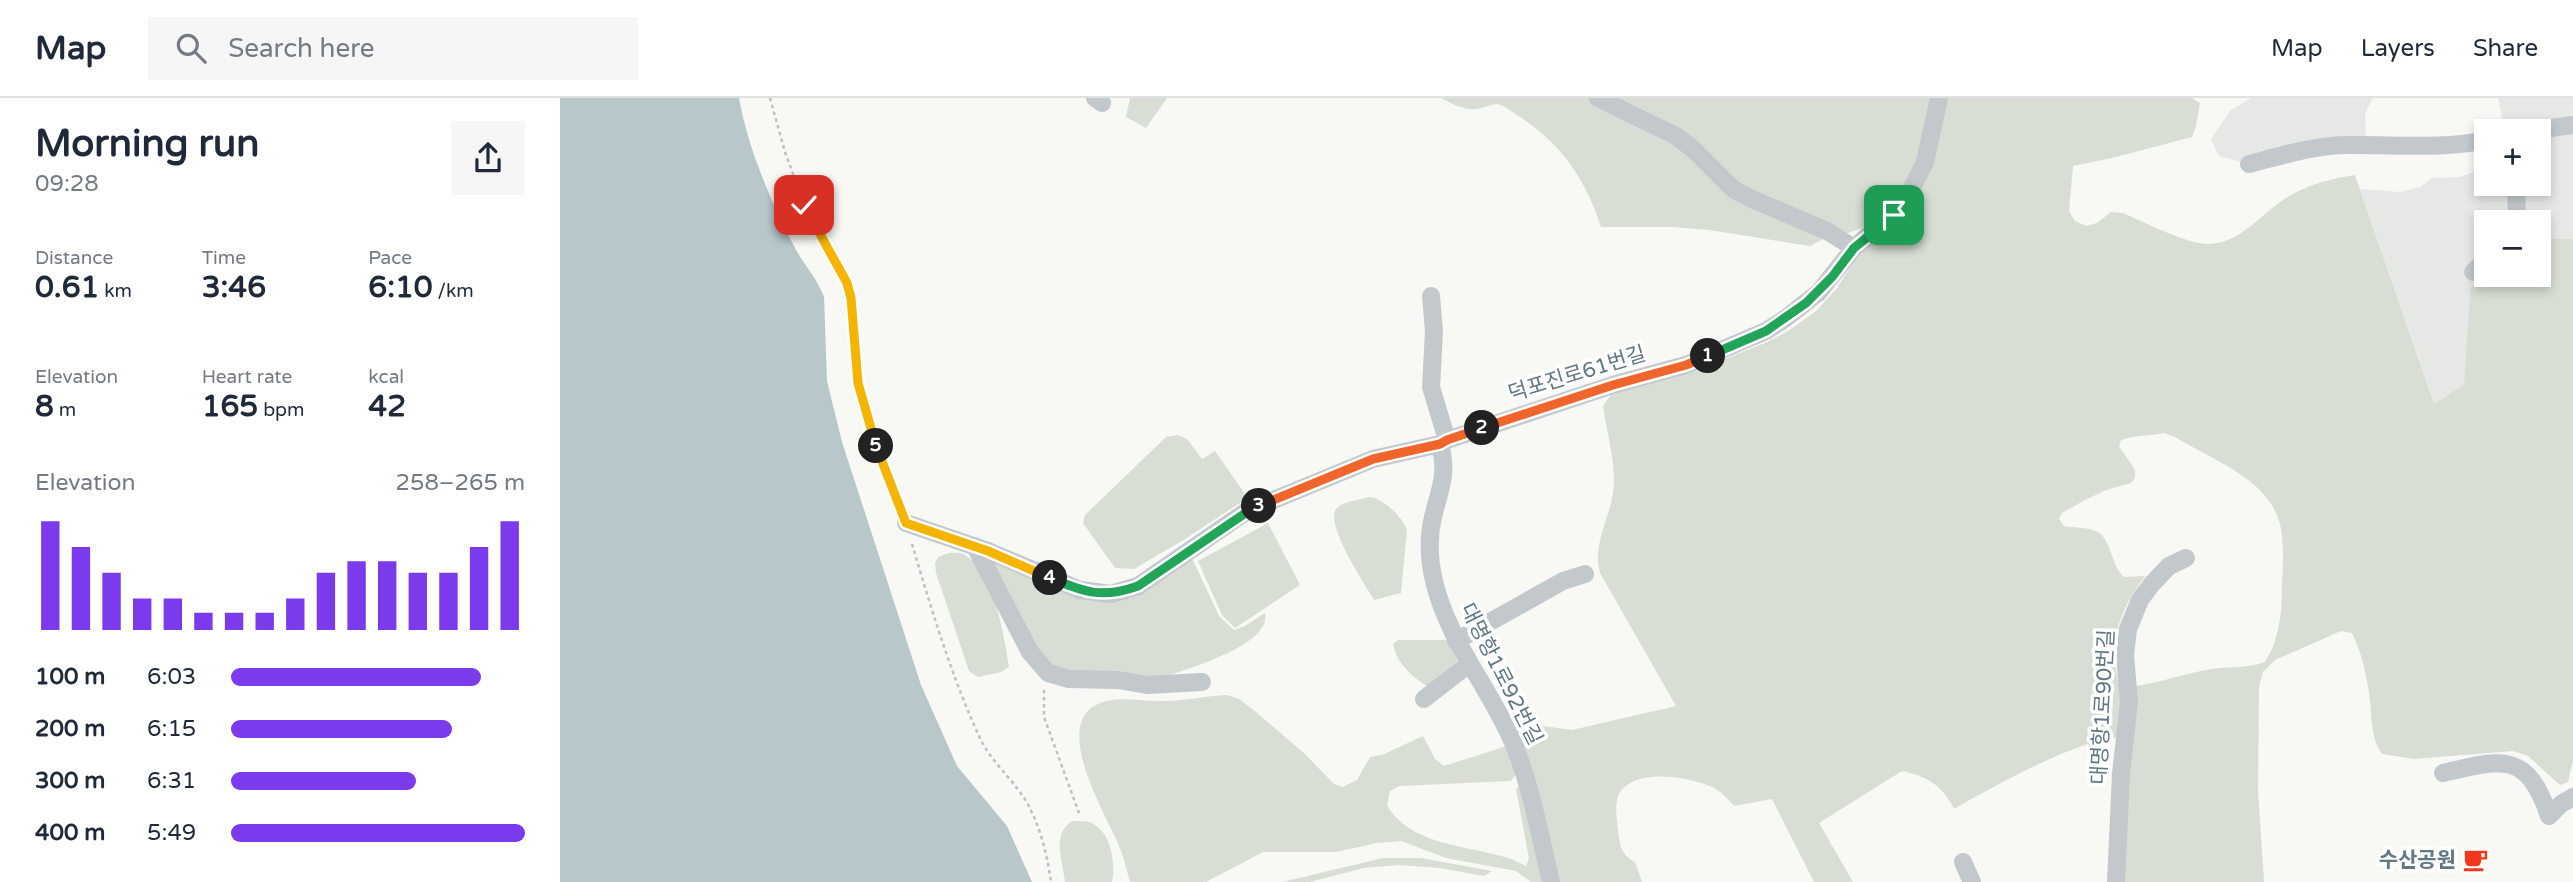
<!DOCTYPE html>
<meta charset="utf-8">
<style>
body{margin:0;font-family:"Varela Round","Noto Sans KR",sans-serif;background:#f6f6f7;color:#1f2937;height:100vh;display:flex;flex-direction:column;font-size:26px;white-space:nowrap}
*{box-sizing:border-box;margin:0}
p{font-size:23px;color:#747a83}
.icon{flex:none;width:38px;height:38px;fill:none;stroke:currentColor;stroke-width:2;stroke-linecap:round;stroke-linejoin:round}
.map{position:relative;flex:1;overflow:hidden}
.details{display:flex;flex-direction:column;background:#fff;width:560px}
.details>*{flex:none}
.fabs{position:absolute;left:1914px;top:21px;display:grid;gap:14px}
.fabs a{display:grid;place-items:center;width:77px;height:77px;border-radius:0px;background:#fff;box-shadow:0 4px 10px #0003;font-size:35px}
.pin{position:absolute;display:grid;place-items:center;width:60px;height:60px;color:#fff;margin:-30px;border-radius:14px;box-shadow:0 4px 10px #0006}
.km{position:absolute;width:35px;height:35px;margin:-18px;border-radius:50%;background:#222;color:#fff;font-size:19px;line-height:35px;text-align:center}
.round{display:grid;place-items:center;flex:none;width:74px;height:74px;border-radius:0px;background:#f6f6f7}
.overview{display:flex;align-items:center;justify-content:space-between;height:119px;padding:0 35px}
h1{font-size:38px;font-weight:700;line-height:52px}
.stats{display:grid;grid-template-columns:repeat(3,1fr);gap:10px;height:119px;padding:7px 35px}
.stats div{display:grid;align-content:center}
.stats b{font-size:30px;font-weight:700}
.stats small{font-size:19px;font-weight:400}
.stats p{font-size:19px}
.chart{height:196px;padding:14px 35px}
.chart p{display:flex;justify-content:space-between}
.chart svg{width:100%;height:126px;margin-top:7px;stroke:#7c3aed;stroke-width:6}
ul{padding:0 35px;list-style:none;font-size:23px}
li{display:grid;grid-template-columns:112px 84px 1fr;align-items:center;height:52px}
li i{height:18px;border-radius:9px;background:#7c3aed}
header{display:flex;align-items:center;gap:42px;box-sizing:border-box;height:98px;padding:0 35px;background:#fff;border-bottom:2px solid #e0e1e3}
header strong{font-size:33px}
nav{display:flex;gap:38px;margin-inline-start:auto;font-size:24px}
.search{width:490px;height:63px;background:#f6f6f7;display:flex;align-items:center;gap:18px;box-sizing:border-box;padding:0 24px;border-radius:0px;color:#747a83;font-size:26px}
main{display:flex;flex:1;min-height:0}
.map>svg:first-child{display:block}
.built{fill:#e6e8e6}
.green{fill:#d8ded4;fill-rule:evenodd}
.water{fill:#b7c7ca}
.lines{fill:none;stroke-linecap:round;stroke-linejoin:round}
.path{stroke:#bcc0c2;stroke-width:2.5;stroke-dasharray:3.5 3.5;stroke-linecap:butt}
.minor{stroke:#c2c8cb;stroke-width:18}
.split-1-casing{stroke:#fff;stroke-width:14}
.split-2-casing{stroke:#fff;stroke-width:14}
.split-3-casing{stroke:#fff;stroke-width:14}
.split-4-casing{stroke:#fff;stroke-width:14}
.split-5-casing{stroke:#fff;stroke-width:14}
.split-6-casing{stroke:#fff;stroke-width:14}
.split-1{stroke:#22a559;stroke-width:9}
.split-2{stroke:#f0652b;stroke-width:9}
.split-3{stroke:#f0652b;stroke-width:9}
.split-4{stroke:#22a559;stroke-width:9}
.split-5{stroke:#f5b400;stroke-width:9}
.split-6{stroke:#f5b400;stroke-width:9}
.labels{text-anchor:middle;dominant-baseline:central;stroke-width:7;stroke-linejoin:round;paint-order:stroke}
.street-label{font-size:21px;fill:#617782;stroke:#fff}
.poi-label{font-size:21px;font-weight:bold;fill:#617782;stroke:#fff;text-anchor:end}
</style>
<header>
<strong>Map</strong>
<div class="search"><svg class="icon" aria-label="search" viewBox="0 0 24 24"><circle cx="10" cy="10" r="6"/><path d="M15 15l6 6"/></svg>Search here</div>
<nav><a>Map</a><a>Layers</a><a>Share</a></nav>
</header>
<main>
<section class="details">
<div class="overview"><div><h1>Morning run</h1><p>09:28</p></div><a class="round"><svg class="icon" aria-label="share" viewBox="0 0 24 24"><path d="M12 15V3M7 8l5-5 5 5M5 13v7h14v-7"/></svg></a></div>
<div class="stats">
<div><p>Distance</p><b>0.61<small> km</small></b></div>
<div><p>Time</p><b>3:46</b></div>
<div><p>Pace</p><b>6:10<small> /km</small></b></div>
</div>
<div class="stats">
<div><p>Elevation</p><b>8<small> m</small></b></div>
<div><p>Heart rate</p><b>165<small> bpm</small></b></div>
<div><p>kcal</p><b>42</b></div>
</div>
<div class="chart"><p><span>Elevation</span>258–265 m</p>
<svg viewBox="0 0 160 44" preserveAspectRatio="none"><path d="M5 44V6M15 44V15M25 44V24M35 44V33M45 44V33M55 44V38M65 44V38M75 44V38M85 44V33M95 44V24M105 44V20M115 44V20M125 44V24M135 44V24M145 44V15M155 44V6"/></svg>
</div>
<ul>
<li><b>100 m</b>6:03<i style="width:85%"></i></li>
<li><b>200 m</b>6:15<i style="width:75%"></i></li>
<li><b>300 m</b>6:31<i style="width:63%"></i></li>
<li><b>400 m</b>5:49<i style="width:100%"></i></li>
</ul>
</section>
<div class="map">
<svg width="2013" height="784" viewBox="0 0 2013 784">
<rect width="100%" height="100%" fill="#f8f8f5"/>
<path class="built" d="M 1691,0 L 1813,0 L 1805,15 L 1806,45 L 1689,66 L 1659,58 L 1651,41 L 1670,13 Z
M 1938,0 L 2013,0 L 2013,141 L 1979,140 L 1979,124 L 1927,124 L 1927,173 L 1910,192 L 1904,286 L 1874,306 L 1800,91 L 1840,94 L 1860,89 L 1872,80 L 1900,79 L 1927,69 L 1927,86 L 1979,86 L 1979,33 L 1945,33 Z"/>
<path class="green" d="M 570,0 L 607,0 L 586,30 L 566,19 Z
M 881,0 L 1374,0 L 1349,89 L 1312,126 L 1288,135 L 1278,133 L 1250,148 L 1149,132 L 1112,129 L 1041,129 C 1026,82 1002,46 960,19 C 953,15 945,7 937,6 C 931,6 927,9 921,10 C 906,14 895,7 881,0 Z
M 1385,0 L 1632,0 L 1640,5 L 1636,28 L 1632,39 L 1552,60 L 1513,68 L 1509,113 L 1515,123 L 1526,128 L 1537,125 L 1551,114 L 1563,115 C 1584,124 1628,147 1650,146 C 1681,144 1699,118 1723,102 C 1745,87 1770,81 1795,77 L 1874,306 L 1904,286 L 1910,191 L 1927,173 L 1927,177 L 1979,177 L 1979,140 L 2013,141 L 2013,663 L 2008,684 L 2000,687 L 1968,658 L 1953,653 L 1854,661 L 1822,656 C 1810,641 1812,613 1809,595 C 1806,574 1801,553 1792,535 L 1781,533 L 1715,562 L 1703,574 L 1699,589 L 1698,692 L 1704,784 L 1563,784 L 1566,689 L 1574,639 C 1530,633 1433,689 1394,711 C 1383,688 1367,678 1342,673 L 1259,725 L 1293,784 L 1254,784 L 1212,701 L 1174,708 C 1167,700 1160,692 1150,688 C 1127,679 1074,669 1059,696 C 1054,705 1057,722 1058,733 C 1060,747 1061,757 1075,764 L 1082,784 L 996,784 L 956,639 L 957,629 L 962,625 L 1012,632 L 1116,608 L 1040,475 C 1032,448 1049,422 1053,395 C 1057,368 1047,336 1043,308 L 1051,297 L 1127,276 L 1205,245 L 1228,233 L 1255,214 L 1277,190 L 1300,154 L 1333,127 ZM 1604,335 L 1615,339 C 1652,362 1713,382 1721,431 C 1724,449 1723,468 1722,486 C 1722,512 1720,541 1705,564 C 1686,571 1665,568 1646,572 C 1617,577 1589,589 1560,589 C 1547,546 1559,513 1585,478 L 1564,479 C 1551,468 1552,443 1538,434 C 1530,429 1514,430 1504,428 L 1499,421 L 1502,415 L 1525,402 L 1546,392 L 1571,385 L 1575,380 L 1575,372 L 1559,348 L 1561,342 C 1574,337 1589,338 1604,335 Z
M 617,337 L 627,341 L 642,361 L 655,353 L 685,396 L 683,403 L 625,441 L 574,471 L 555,470 L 523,425 L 525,417 L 606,339 Z
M 809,399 C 823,400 841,418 847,431 L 841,495 L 814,502 C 806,488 761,422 778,409 C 785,403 800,402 809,399 Z
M 708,425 L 740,487 L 675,530 L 662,517 L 638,463 Z
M 389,455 C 394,455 400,454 405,457 C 435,475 444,538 449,569 L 441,574 L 418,579 L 409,573 L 376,475 L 375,465 L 378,459 Z
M 631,458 L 659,518 L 674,532 L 685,528 L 705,515 C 712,547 629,570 605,579 L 593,581 L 503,574 L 484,562 L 430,465 L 432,460 L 526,500 Z
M 838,542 L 888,542 L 896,556 L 897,564 L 867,588 C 852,579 836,564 833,546 Z
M 667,597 L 679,601 L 696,614 L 745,656 L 774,686 L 783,689 L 797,682 L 810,659 L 822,657 L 863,638 L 875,661 L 884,668 L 950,647 L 958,673 L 951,683 L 839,688 L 830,693 L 827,708 C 851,746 901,747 941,758 C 950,760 958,764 966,768 L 969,760 L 956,691 L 960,687 L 986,784 L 971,784 L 956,773 L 886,760 L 841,743 L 817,745 L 776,754 L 703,754 L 646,784 L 570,784 C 567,774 565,763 561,753 C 550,722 489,628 538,606 C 557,597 583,604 603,603 C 624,603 646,598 667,597 Z
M 512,723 C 517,723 524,723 529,724 C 551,732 556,764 552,784 L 505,784 C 503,763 491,737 512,723 Z
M 823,760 L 861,760 L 932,773 L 924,778 L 880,770 L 839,767 L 804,770 L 750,784 L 722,784 Z"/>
<path class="water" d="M 0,0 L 179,0 C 188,50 210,102 234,148 C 243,166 257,180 264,199 L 267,283 L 282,344 L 361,587 L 397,668 L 447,728 L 472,784 L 0,784 Z"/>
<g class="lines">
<path class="path" d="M 210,0 L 225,54 L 244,106 L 287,185 L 293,221 L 295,269 L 303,307 L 340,410
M 352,446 C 371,510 391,577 419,638 C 430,663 452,680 466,703 C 480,727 487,756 491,784
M 484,592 L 484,619 L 519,715"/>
<path class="minor" d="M 535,0 L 542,5
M 1038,0 L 1116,38 L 1133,51 L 1173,91 L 1192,101 L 1267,133 L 1294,150
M 1971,33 L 2013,27
M 1689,66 C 1720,58 1752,48 1785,47 C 1833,46 1880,52 1927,42
M 1956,86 L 1957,124
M 1913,174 L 1927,161
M 871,198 L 874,233 L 871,289 L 887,342
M 880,346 C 888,377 880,390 873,419 C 868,440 869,462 874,483 C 888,542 927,586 951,640 C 970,682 980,738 991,784
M 346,425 L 428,453 L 520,492 L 551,496 L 578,488 L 687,413 L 813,361 L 880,346 L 887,342 L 1053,287 L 1126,267 L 1206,233 L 1226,220 L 1259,194 L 1294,150 L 1343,107 L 1365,64 L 1379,0
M 415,448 L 470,554 L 488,575 L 509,581 L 558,582 L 587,587 L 642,584
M 896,543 L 1003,483 L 1025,476
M 864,601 L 909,566
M 1883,675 C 1942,661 1967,653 1989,718 L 2001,706 L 2013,699
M 1403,764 L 1412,784
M 1556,784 L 1561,676 L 1569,604 L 1565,557 L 1568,531 L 1580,502 L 1591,487 L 1609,468 L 1626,460"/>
</g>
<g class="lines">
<defs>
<path id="split-1" d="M 1148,258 L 1206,233 L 1246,205 L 1272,179 L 1294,150 L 1334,117"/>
<path id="split-2" d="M 922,330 L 1053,287 L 1126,267 L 1148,258"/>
<path id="split-3" d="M 699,408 L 813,361 L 880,346 L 887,342 L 922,330"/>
<path id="split-4" d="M 490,480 C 524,494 542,501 578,488 L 687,414 L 699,408"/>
<path id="split-5" d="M 316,348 L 346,425 L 428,453 L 490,480"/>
<path id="split-6" d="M 244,107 L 287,185 L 291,200 L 298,285 L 316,348"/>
</defs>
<use href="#split-1" class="split-1-casing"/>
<use href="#split-2" class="split-2-casing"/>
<use href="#split-3" class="split-3-casing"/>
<use href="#split-4" class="split-4-casing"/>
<use href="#split-5" class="split-5-casing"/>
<use href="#split-6" class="split-6-casing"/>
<use href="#split-1" class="split-1"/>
<use href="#split-2" class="split-2"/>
<use href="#split-3" class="split-3"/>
<use href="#split-4" class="split-4"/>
<use href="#split-5" class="split-5"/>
<use href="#split-6" class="split-6"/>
</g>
<defs>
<symbol id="cafe-bare" viewBox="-9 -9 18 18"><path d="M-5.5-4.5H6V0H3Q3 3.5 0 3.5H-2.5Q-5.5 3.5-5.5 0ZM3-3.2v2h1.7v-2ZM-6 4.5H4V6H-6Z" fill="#f1381c" stroke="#fff" stroke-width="2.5" paint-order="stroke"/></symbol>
</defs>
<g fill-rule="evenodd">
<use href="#cafe-bare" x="1898" y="744" width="35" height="35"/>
</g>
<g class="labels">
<g class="street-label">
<text transform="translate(1017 276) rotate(-17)">덕포진로61번길</text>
<text transform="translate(941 576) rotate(63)">대명항1로92번길</text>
<text transform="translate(1543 609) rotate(-87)">대명항1로90번길</text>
</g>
<g class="poi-label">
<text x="1896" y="762">수산공원</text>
</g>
</g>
</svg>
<div class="fabs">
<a>+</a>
<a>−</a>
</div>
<div class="pin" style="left:1334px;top:117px;background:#1e9e55"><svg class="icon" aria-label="arrive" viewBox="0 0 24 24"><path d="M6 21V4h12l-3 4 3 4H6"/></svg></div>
<div class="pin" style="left:244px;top:107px;background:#d93025"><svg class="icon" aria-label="check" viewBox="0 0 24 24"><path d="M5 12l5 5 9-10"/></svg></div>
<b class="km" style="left:1148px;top:258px">1</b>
<b class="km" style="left:922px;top:330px">2</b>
<b class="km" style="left:699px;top:408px">3</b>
<b class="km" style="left:490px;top:480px">4</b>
<b class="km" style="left:316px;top:348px">5</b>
</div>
</main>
